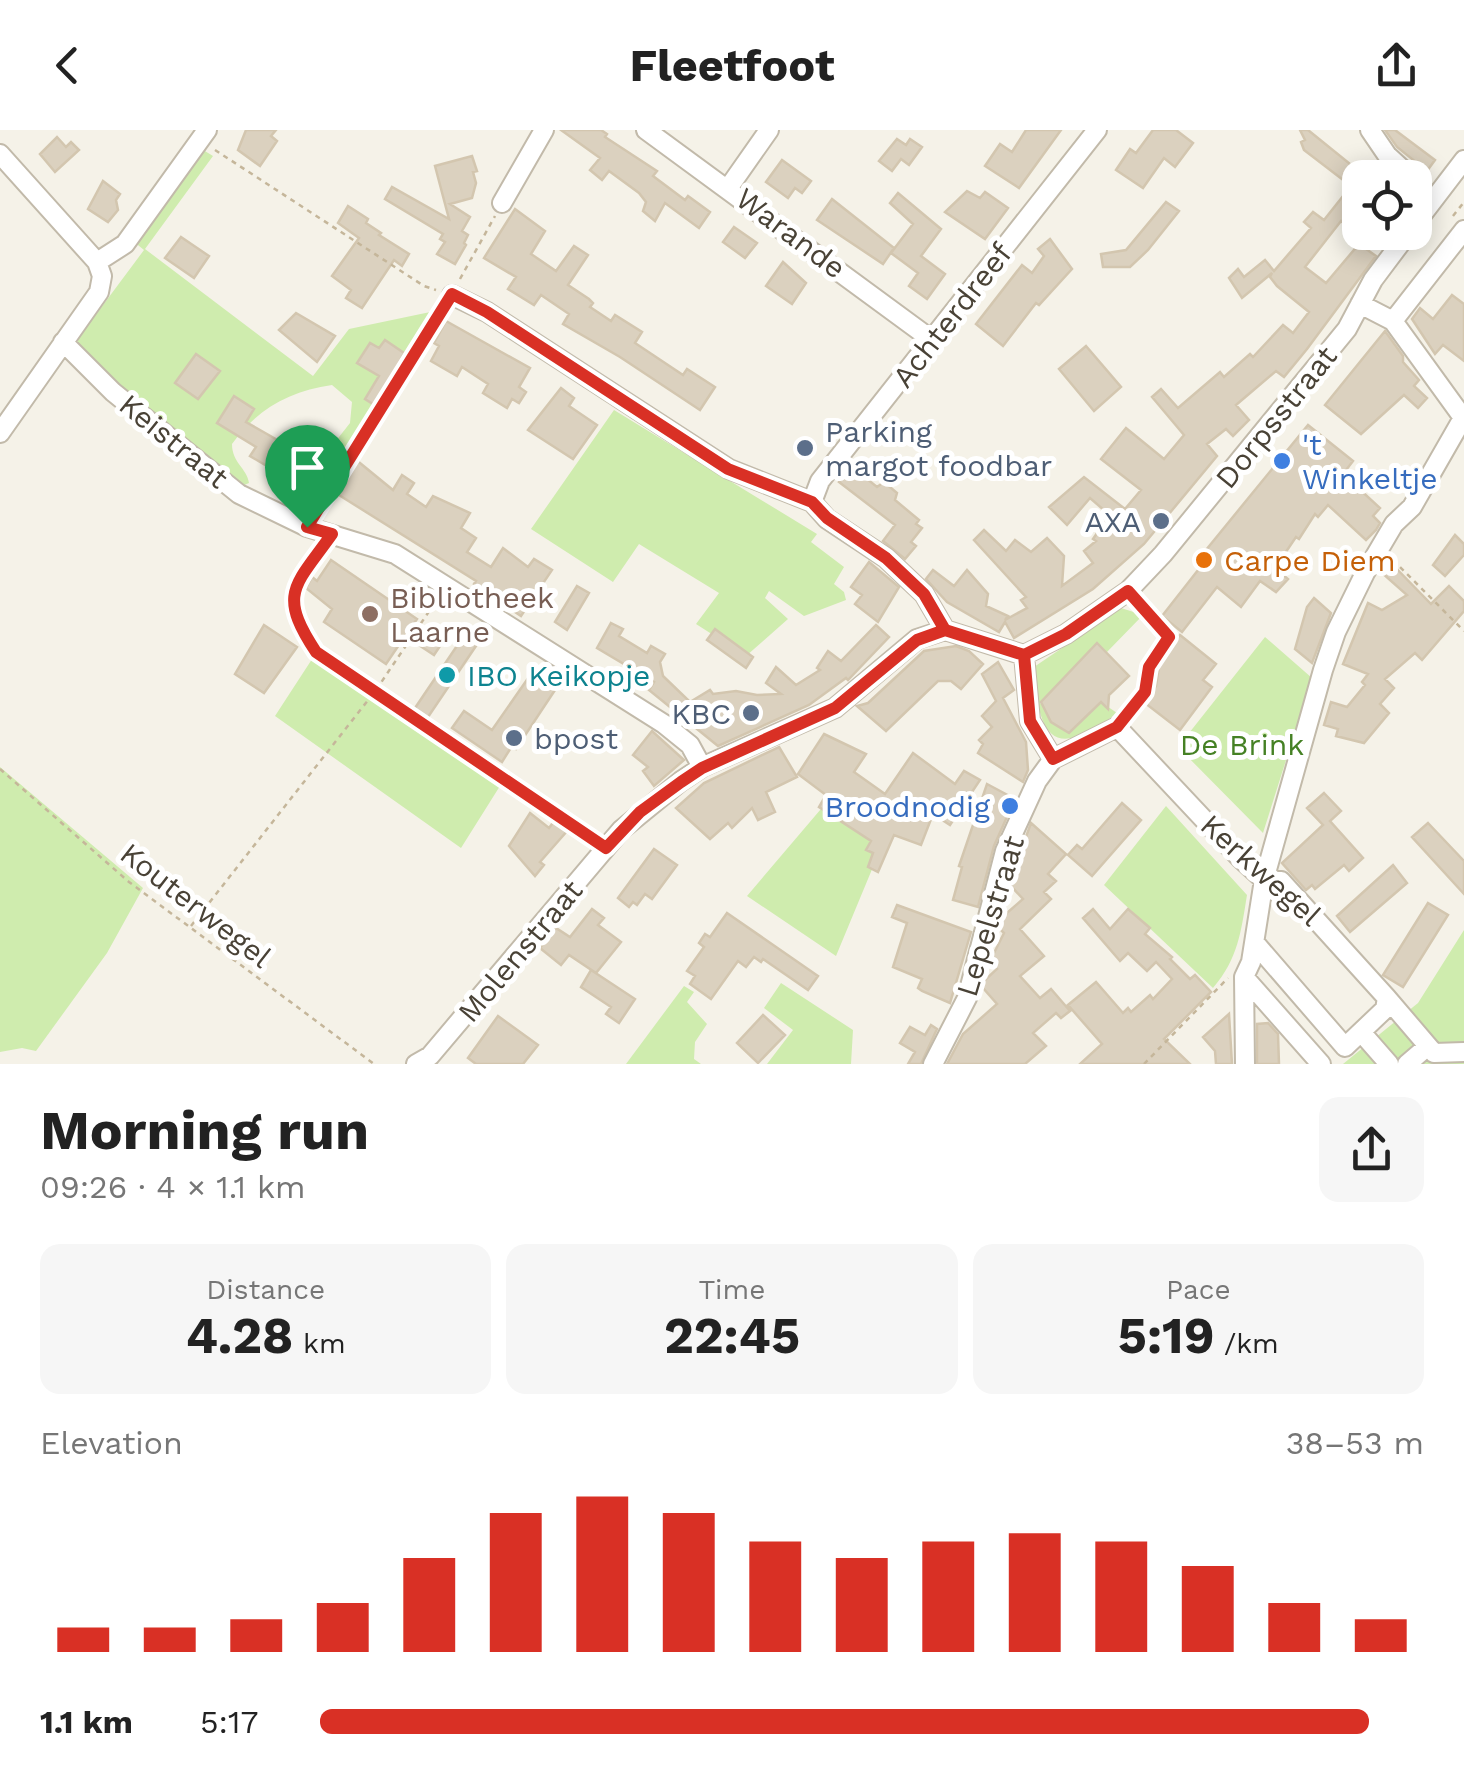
<!DOCTYPE html>
<meta charset="utf-8">
<style>
body{margin:0;font-family:"Work Sans",sans-serif;background:#f6f6f6;color:#222;height:100vh;display:flex;flex-direction:column;font-size:38px;white-space:nowrap}
*{box-sizing:border-box;margin:0}
p{font-size:32px;color:#767676}
.icon{flex:none;width:55px;height:55px;fill:none;stroke:currentColor;stroke-width:2;stroke-linecap:round;stroke-linejoin:round}
.map{position:relative;height:934px;overflow:hidden}
.panel{display:flex;flex-direction:column;background:#fff;flex:1}
.panel>*{flex:none}
.tools{position:absolute;left:1342px;top:30px;display:grid;gap:20px}
.tools a{display:grid;place-items:center;width:90px;height:90px;border-radius:20px;background:#fff;box-shadow:0 5px 25px #0003;font-size:50px}
.pin{position:absolute;display:grid;place-items:center;width:85px;height:85px;color:#fff;margin:-102px -42px;border-radius:50% 50% 50% 0;rotate:-45deg;box-shadow:0 0 10px #0007}
.pin .icon{rotate:45deg}
.round{display:grid;place-items:center;flex:none;width:105px;height:105px;border-radius:20px;background:#f6f6f6}
.summary{display:flex;align-items:center;justify-content:space-between;height:170px;padding:0 40px}
h1{font-size:55px;font-weight:700;line-height:75px}
.stats{display:grid;grid-template-columns:repeat(3,1fr);gap:15px;height:170px;padding:10px 40px}
.stats div{display:grid;align-content:center;border-radius:20px;background:#f6f6f6;text-align:center}
.stats b{font-size:50px;font-weight:700}
.stats small{font-size:28px;font-weight:400}
.stats p{font-size:28px}
.chart{height:280px;padding:20px 40px}
.chart p{display:flex;justify-content:space-between}
.chart svg{width:100%;height:180px;margin-top:10px;stroke:#d93025;stroke-width:6}
ul{padding:0 40px;list-style:none;font-size:32px}
li{display:grid;grid-template-columns:160px 120px 1fr;align-items:center;height:75px}
li i{height:25px;border-radius:12px;background:#d93025}
header{display:flex;justify-content:space-between;align-items:center;height:130px;padding:0 40px;background:#fff;font-size:45px;font-weight:700}
.map>svg:first-child{display:block}
.green{fill:#cfecae}
.building{fill:#dbd1bf;stroke:#d3c6af;stroke-width:2.5}
.lines{fill:none;stroke-linecap:round;stroke-linejoin:round}
.minor-casing{stroke:#c2baaa;stroke-width:22}
.path{stroke:#c5b69a;stroke-width:2.5;stroke-dasharray:5 5;stroke-linecap:butt}
.minor{stroke:#fff;stroke-width:18}
.route-casing{stroke:#fff;stroke-width:20}
.route{stroke:#d93025;stroke-width:12}
.service-dot{fill:#5c6f8a;stroke:#fff;stroke-width:4}
.shop-dot{fill:#3f7fe0;stroke:#fff;stroke-width:4}
.food-dot{fill:#e8710a;stroke:#fff;stroke-width:4}
.education-dot{fill:#8d6e63;stroke:#fff;stroke-width:4}
.culture-dot{fill:#0f9aa8;stroke:#fff;stroke-width:4}
.labels{text-anchor:middle;dominant-baseline:central;stroke-width:10;stroke-linejoin:round;paint-order:stroke}
.street-label{font-size:30px;fill:#494236;stroke:#fff}
.service-label{font-size:30px;fill:#4e5e75;stroke:#fff;text-anchor:start}
.shop-label{font-size:30px;fill:#366cbe;stroke:#fff;text-anchor:start}
.food-label{font-size:30px;fill:#c56008;stroke:#fff;text-anchor:start}
.education-label{font-size:30px;fill:#785e54;stroke:#fff;text-anchor:start}
.culture-label{font-size:30px;fill:#0d838f;stroke:#fff;text-anchor:start}
.park-label{font-size:30px;fill:#458124;stroke:#fff}
</style>
<header><svg class="icon" aria-label="back" viewBox="0 0 24 24"><path d="M15 5l-7 7 7 7"/></svg>Fleetfoot<svg class="icon" aria-label="share" viewBox="0 0 24 24"><path d="M12 15V3M7 8l5-5 5 5M5 13v7h14v-7"/></svg></header>
<div class="map">
<svg width="1464" height="934" viewBox="0 0 1464 934">
<rect width="100%" height="100%" fill="#f5f2e8"/>
<path class="green" d="M 200,18 L 213,26 L 145,119 L 313,246 L 349,199 L 435,181 L 341,332 L 328,321 L 350,293 L 352,272 L 332,255 C 289,261 256,280 232,314 C 232,333 247,338 249,353 L 242,356 L 109,252 L 79,217 L 77,210 L 144,120 L 133,111 Z
M 614,280 L 817,404 L 811,412 L 844,437 L 834,454 L 844,462 L 846,470 L 804,486 L 769,461 L 765,468 L 788,489 L 746,526 L 696,494 L 719,463 L 639,414 L 613,452 L 531,399 Z
M 1121,478 L 1143,485 L 1106,523 L 1097,514 L 1040,573 L 1069,603 L 1101,572 L 1117,583 C 1052,633 1038,606 1034,537 Z
M 1265,507 L 1312,548 L 1263,703 L 1178,617 Z
M 316,523 L 505,648 L 461,718 L 275,586 Z
M 0,637 L 143,758 L 107,823 L 36,921 L 22,918 L 0,922 Z
M 832,666 L 890,696 L 836,826 L 747,766 Z
M 1166,676 L 1247,765 C 1241,802 1238,829 1213,858 L 1104,755 Z
M 1464,800 L 1464,934 L 1343,934 L 1418,873 Z
M 781,853 L 853,900 L 851,934 L 767,934 L 793,900 L 764,878 Z
M 684,856 L 694,862 L 687,872 L 707,894 L 695,912 L 694,929 L 701,934 L 626,934 Z"/>
<path class="building" d="M 246,0 L 276,0 L 271,6 L 277,11 L 260,36 L 238,20 Z
M 561,0 L 601,0 L 607,4 L 605,7 L 657,41 L 653,46 L 685,70 L 688,66 L 710,82 L 699,98 L 665,73 L 655,91 L 643,81 L 646,72 L 639,63 L 609,41 L 602,50 L 590,40 L 600,28 Z
M 1026,0 L 1061,0 L 1019,58 L 985,36 L 1000,14 L 1012,22 Z
M 1153,0 L 1176,0 L 1193,13 L 1175,37 L 1164,28 L 1143,58 L 1116,40 L 1130,19 L 1136,23 Z
M 1300,0 L 1308,0 L 1360,42 L 1360,106 L 1341,91 L 1305,137 L 1326,153 L 1359,114 L 1376,126 L 1307,219 L 1284,247 L 1276,241 L 1236,275 L 1249,290 L 1233,306 L 1226,299 L 1207,314 L 1217,326 L 1144,414 L 1093,459 L 1014,508 L 1005,492 L 999,502 L 947,472 L 926,449 L 933,440 L 954,456 L 967,440 L 988,464 L 986,476 L 1008,486 L 1005,490 L 1027,478 L 1021,470 L 1026,467 L 974,410 L 984,400 L 1006,421 L 1015,410 L 1031,422 L 1047,408 L 1064,426 L 1062,456 L 1093,433 L 1084,421 L 1096,411 L 1093,409 L 1102,396 L 1105,381 L 1090,368 L 1067,395 L 1049,377 L 1084,347 L 1125,379 L 1141,360 L 1101,329 L 1126,298 L 1164,329 L 1184,305 L 1152,267 L 1161,259 L 1178,278 L 1220,242 L 1224,247 L 1250,224 L 1253,227 L 1283,195 L 1293,203 L 1309,182 L 1277,156 L 1270,147 L 1272,143 L 1242,168 L 1229,148 L 1238,139 L 1244,147 L 1265,130 L 1274,141 L 1311,98 L 1304,92 L 1313,82 L 1324,90 L 1351,56 L 1304,20 L 1301,12 L 1305,10 Z
M 1385,0 L 1395,0 L 1435,30 L 1427,41 L 1397,17 Z
M 57,7 L 66,17 L 71,12 L 79,20 L 55,42 L 40,24 Z
M 897,9 L 906,15 L 910,9 L 922,17 L 909,35 L 901,29 L 892,41 L 879,31 Z
M 472,26 L 477,41 L 473,42 L 476,53 L 472,68 L 450,74 L 470,87 L 462,101 L 468,105 L 464,113 L 466,115 L 455,134 L 437,124 L 445,112 L 440,109 L 443,104 L 385,69 L 392,57 L 449,89 L 435,36 Z
M 782,30 L 811,51 L 802,63 L 795,58 L 788,68 L 766,52 Z
M 103,51 L 120,64 L 116,70 L 118,80 L 108,92 L 88,79 Z
M 967,61 L 980,68 L 985,62 L 1008,78 L 985,109 L 945,82 Z
M 898,63 L 941,99 L 921,126 L 945,144 L 927,169 L 909,156 L 918,143 L 891,123 L 913,94 L 890,73 Z
M 832,69 L 894,118 L 883,134 L 817,90 Z
M 1166,72 L 1179,81 L 1148,120 L 1130,137 L 1103,137 L 1101,124 L 1126,120 Z
M 348,76 L 368,89 L 366,93 L 381,103 L 379,105 L 409,124 L 402,136 L 394,130 L 362,178 L 346,168 L 351,160 L 332,146 L 359,108 L 338,93 Z
M 515,79 L 545,101 L 531,124 L 556,141 L 574,116 L 588,125 L 568,155 L 589,169 L 593,173 L 590,177 L 611,191 L 615,185 L 642,202 L 635,213 L 683,245 L 687,239 L 715,257 L 700,280 L 620,227 L 563,194 L 569,184 L 541,165 L 534,175 L 508,159 L 516,147 L 484,128 Z
M 734,97 L 757,113 L 745,128 L 723,112 Z
M 181,107 L 209,126 L 194,148 L 165,128 Z
M 1050,109 L 1072,139 L 1039,175 L 1036,173 L 1003,216 L 976,194 L 1022,135 L 1032,143 L 1044,126 L 1038,119 Z
M 783,132 L 806,153 L 792,174 L 766,156 Z
M 1452,165 L 1464,174 L 1464,231 L 1443,215 L 1435,224 L 1412,189 L 1420,178 L 1433,189 Z
M 296,183 L 335,206 L 317,232 L 279,200 Z
M 446,191 L 530,238 L 519,257 L 526,262 L 519,273 L 512,269 L 507,278 L 483,263 L 488,254 L 462,237 L 457,246 L 431,231 L 439,216 L 434,213 Z
M 1385,201 L 1403,226 L 1403,232 L 1419,250 L 1414,256 L 1427,268 L 1418,278 L 1404,265 L 1361,304 L 1325,275 Z
M 385,210 L 404,223 L 376,276 L 365,269 L 379,246 L 357,233 L 370,213 L 379,218 Z
M 1086,216 L 1121,257 L 1094,281 L 1059,239 Z
M 196,224 L 220,241 L 198,269 L 175,253 Z
M 561,258 L 574,268 L 569,276 L 597,295 L 573,329 L 528,300 Z
M 234,266 L 254,279 L 246,292 L 344,348 L 355,329 L 393,360 L 402,345 L 414,353 L 407,364 L 426,377 L 433,366 L 470,383 L 461,398 L 476,408 L 467,422 L 491,437 L 503,418 L 528,437 L 534,429 L 552,440 L 521,486 L 474,454 L 476,451 L 323,355 L 317,366 L 250,326 L 256,317 L 217,293 Z
M 1308,295 L 1353,331 L 1343,344 L 1380,378 L 1373,386 L 1380,393 L 1376,400 L 1366,410 L 1328,375 L 1318,387 L 1315,384 L 1299,409 L 1296,407 L 1275,438 L 1288,449 L 1276,462 L 1260,451 L 1241,477 L 1217,457 L 1182,502 L 1162,486 L 1202,435 L 1197,431 Z
M 851,336 L 877,357 L 884,352 L 897,363 L 895,370 L 919,390 L 916,394 L 922,398 L 911,412 L 916,416 L 905,429 L 883,411 L 895,395 L 839,352 Z
M 1455,405 L 1464,414 L 1464,425 L 1445,446 L 1433,435 Z
M 331,430 L 417,489 L 412,496 L 440,516 L 434,525 L 405,506 L 386,534 L 324,492 L 332,479 L 306,458 L 312,447 L 317,451 Z
M 869,432 L 899,457 L 878,492 L 855,474 L 862,465 L 851,457 Z
M 1391,433 L 1431,474 L 1449,456 L 1464,471 L 1464,481 L 1422,530 L 1415,523 L 1385,549 L 1394,558 L 1380,574 L 1389,583 L 1364,613 L 1336,606 L 1338,599 L 1324,595 L 1331,572 L 1347,577 L 1365,555 L 1362,552 L 1368,544 L 1343,534 L 1368,473 L 1382,480 L 1407,465 L 1382,443 Z
M 577,456 L 589,463 L 567,500 L 555,492 Z
M 1314,468 L 1331,483 L 1312,533 L 1295,519 L 1307,477 Z
M 611,493 L 623,499 L 619,506 L 647,523 L 651,516 L 665,524 L 660,532 L 663,546 L 690,572 L 710,560 L 713,564 L 736,561 L 757,565 L 781,564 L 766,553 L 776,537 L 796,555 L 820,540 L 817,538 L 828,521 L 841,531 L 876,495 L 889,507 L 848,550 L 846,548 L 809,575 L 718,616 L 649,560 L 654,552 L 597,518 Z
M 264,495 L 297,517 L 264,563 L 235,544 Z
M 715,499 L 753,527 L 746,538 L 707,510 Z
M 467,501 L 480,510 L 426,590 L 413,581 Z
M 1180,505 L 1216,534 L 1203,550 L 1212,557 L 1180,600 L 1145,573 L 1156,556 L 1160,530 Z
M 1097,513 L 1129,546 L 1109,565 L 1108,579 L 1101,572 L 1069,603 L 1051,592 L 1041,572 Z
M 956,516 L 969,521 L 983,534 L 961,559 L 951,551 L 938,551 L 886,601 L 857,576 L 868,573 L 924,521 Z
M 998,532 L 1014,560 L 1003,568 L 1026,612 L 1028,640 L 1023,652 L 978,623 L 983,614 L 979,610 L 992,597 L 982,586 L 996,571 L 982,544 Z
M 531,544 L 555,560 L 516,619 L 512,616 L 502,632 L 452,598 L 464,581 L 492,600 Z
M 652,601 L 684,630 L 654,656 L 643,641 L 648,637 L 633,625 Z
M 824,604 L 866,624 L 854,642 L 885,664 L 913,623 L 955,654 L 964,641 L 980,650 L 950,695 L 933,684 L 921,715 L 894,705 L 878,742 L 868,737 L 873,723 L 866,720 L 871,711 L 819,677 L 826,665 L 798,644 Z
M 779,617 L 797,647 L 766,662 L 775,682 L 758,690 L 752,678 L 732,698 L 728,693 L 710,709 L 676,678 L 704,653 Z
M 987,654 L 1015,669 L 994,716 L 978,777 L 953,770 L 962,737 L 959,736 Z
M 1324,663 L 1341,681 L 1330,691 L 1363,728 L 1349,741 L 1344,735 L 1315,759 L 1312,755 L 1306,760 L 1282,733 L 1323,695 L 1307,678 Z
M 1122,673 L 1141,690 L 1092,746 L 1068,725 L 1077,715 L 1082,719 Z
M 530,683 L 549,698 L 555,690 L 568,700 L 540,732 L 544,735 L 535,746 L 509,716 Z
M 1031,693 L 1066,724 L 1048,744 L 1056,751 L 1044,762 L 1051,769 L 1020,799 L 1044,826 L 1020,846 L 1040,868 L 1051,859 L 1070,881 L 1061,888 L 1056,883 L 1033,903 L 1046,916 L 1025,934 L 947,934 L 963,904 L 997,874 L 983,858 L 985,850 L 997,839 L 990,831 L 1004,803 L 998,797 L 1000,789 L 1023,769 L 1009,754 Z
M 1428,693 L 1464,731 L 1464,764 L 1412,707 Z
M 654,719 L 677,735 L 652,769 L 645,764 L 637,775 L 633,772 L 629,777 L 618,768 Z
M 1393,735 L 1407,753 L 1350,802 L 1337,786 Z
M 1428,773 L 1448,785 L 1403,857 L 1383,845 Z
M 897,775 L 971,802 L 950,873 L 922,861 L 918,858 L 922,849 L 893,837 L 907,793 L 892,787 Z
M 592,779 L 604,788 L 598,795 L 621,812 L 596,843 L 569,825 L 561,835 L 540,818 L 556,798 L 570,807 Z
M 1093,779 L 1110,799 L 1128,779 L 1150,798 L 1145,804 L 1172,827 L 1170,829 L 1190,849 L 1195,845 L 1211,862 L 1164,909 L 1190,934 L 1080,934 L 1102,914 L 1068,875 L 1096,852 L 1123,883 L 1128,878 L 1131,882 L 1150,865 L 1153,869 L 1172,849 L 1156,832 L 1147,841 L 1128,823 L 1120,831 L 1083,788 Z
M 727,783 L 818,846 L 808,860 L 763,829 L 761,832 L 754,827 L 746,837 L 738,831 L 711,869 L 690,854 L 695,846 L 687,841 L 704,817 L 699,813 L 705,804 L 710,807 Z
M 591,840 L 635,869 L 619,893 L 606,884 L 611,877 L 581,857 Z
M 1229,884 L 1232,934 L 1216,934 L 1215,921 L 1203,907 Z
M 763,885 L 785,905 L 758,933 L 737,913 Z
M 498,886 L 538,915 L 523,934 L 476,934 L 468,928 Z
M 1268,893 L 1278,904 L 1279,934 L 1257,934 L 1257,894 Z
M 931,895 L 937,899 L 921,934 L 908,934 L 915,922 L 900,913 L 910,897 L 925,905 Z"/>
<g class="lines">
<defs>
<path id="minor" d="M 646,0 L 932,210
M 1370,0 L 1387,25 L 1412,48
M 0,24 L 97,132 L 102,146 L 99,162 L 0,303
M 729,57 L 769,0
M 502,73 L 544,0
M 1415,94 L 1464,30
M 97,132 L 125,114 L 207,0
M 452,165 L 487,182 L 729,339 L 812,372 L 827,389 L 886,428 L 924,464 L 945,500
M 1360,174 L 1393,191 L 1464,289
M 1393,191 L 1464,100
M 63,212 L 113,262 L 239,364 L 307,397 L 395,424 L 664,594 L 690,615 L 702,637
M 812,372 L 820,351 L 1097,0
M 1024,525 L 1066,504 L 1128,461 L 1163,424 L 1347,199 L 1373,150 L 1409,102
M 1024,525 L 1030,591 L 1053,629
M 1244,847 L 1321,934
M 1387,868 L 1434,923 L 1464,922
M 1361,902 L 1389,934
M 416,934 L 430,926 L 621,700 L 681,651 L 702,637 L 835,578 L 917,509 L 945,500 L 1024,525
M 933,934 L 967,868 L 1005,721 L 1037,651 L 1053,629 L 1117,597 L 1241,729 L 1264,750 L 1281,751 L 1387,868 L 1385,879 L 1345,917 L 1255,813
M 1245,934 L 1244,847 L 1251,832 L 1264,750 L 1323,540 L 1336,502 L 1365,443 L 1394,394 L 1412,377 L 1463,288
M 1407,934 L 1428,916"/>
</defs>
<use href="#minor" class="minor-casing"/>
<path class="path" d="M 215,20 L 424,156 L 436,160
M 1453,86 L 1464,72
M 460,149 L 495,86
M 315,383 L 443,177
M 321,419 C 288,466 283,472 316,523 L 591,710
M 1393,430 L 1464,501
M 1127,584 C 1146,560 1152,533 1169,507 L 1138,473
M 0,639 L 129,752 L 374,934
M 191,796 L 376,560 L 436,471
M 1144,934 L 1228,848"/>
<use href="#minor" class="minor"/>
</g>
<g class="lines">
<defs>
<path id="route" d="M 307,397 L 332,404 C 295,456 277,463 316,522 L 606,718 L 640,682 L 681,652 L 702,638 L 835,578 L 917,510 L 945,500 L 1024,525 L 1030,591 L 1053,629 L 1117,597 L 1145,562 L 1149,537 L 1169,507 L 1128,461 L 1066,504 L 1024,525 L 945,500 L 924,464 L 886,428 L 827,388 L 812,372 L 728,339 L 487,182 L 452,164 L 307,397"/>
</defs>
<use href="#route" class="route-casing"/>
<use href="#route" class="route"/>
</g>
<g class="service-dot">
<circle cx="805" cy="318" r="10"/>
<circle cx="1161" cy="391" r="10"/>
<circle cx="751" cy="583" r="10"/>
<circle cx="514" cy="608" r="10"/>
</g>
<g class="shop-dot">
<circle cx="1282" cy="331" r="10"/>
<circle cx="1010" cy="676" r="10"/>
</g>
<circle class="food-dot" cx="1204" cy="430" r="10"/>
<circle class="education-dot" cx="370" cy="484" r="10"/>
<circle class="culture-dot" cx="447" cy="545" r="10"/>
<g class="labels">
<g class="street-label">
<text transform="translate(791 103) rotate(37)">Warande</text>
<text transform="translate(952 185) rotate(-52)">Achterdreef</text>
<text transform="translate(1276 287) rotate(-51)">Dorpsstraat</text>
<text transform="translate(174 311) rotate(39)">Keistraat</text>
<text transform="translate(1261 740) rotate(42)">Kerkwegel</text>
<text transform="translate(196 775) rotate(38)">Kouterwegel</text>
<text transform="translate(990 786) rotate(-73)">Lepelstraat</text>
<text transform="translate(520 821) rotate(-50)">Molenstraat</text>
</g>
<g class="service-label">
<text x="825" y="301">Parking<tspan x="825" dy="34">margot foodbar</tspan></text>
<text x="1141" y="391" text-anchor="end">AXA</text>
<text x="731" y="583" text-anchor="end">KBC</text>
<text x="534" y="608">bpost</text>
</g>
<g class="shop-label">
<text x="1302" y="314">'t<tspan x="1302" dy="34">Winkeltje</tspan></text>
<text x="990" y="676" text-anchor="end">Broodnodig</text>
</g>
<g class="food-label">
<text x="1224" y="430">Carpe Diem</text>
</g>
<g class="education-label">
<text x="390" y="467">Bibliotheek<tspan x="390" dy="34">Laarne</tspan></text>
</g>
<g class="culture-label">
<text x="467" y="545">IBO Keikopje</text>
</g>
<g class="park-label">
<text x="1242" y="614">De Brink</text>
</g>
</g>
</svg>
<div class="tools">
<a><svg class="icon" aria-label="locate" viewBox="0 0 24 24"><circle cx="12" cy="12" r="6"/><path d="M12 2v4M12 18v4M2 12h4M18 12h4"/></svg></a>
</div>
<div class="pin" style="left:307px;top:397px;background:#1e9e55"><svg class="icon" aria-label="arrive" viewBox="0 0 24 24"><path d="M6 21V4h12l-3 4 3 4H6"/></svg></div>
</div>
<section class="panel">
<div class="summary"><div><h1>Morning run</h1><p>09:26 · 4 × 1.1 km</p></div><a class="round"><svg class="icon" aria-label="share" viewBox="0 0 24 24"><path d="M12 15V3M7 8l5-5 5 5M5 13v7h14v-7"/></svg></a></div>
<div class="stats">
<div><p>Distance</p><b>4.28<small> km</small></b></div>
<div><p>Time</p><b>22:45</b></div>
<div><p>Pace</p><b>5:19<small> /km</small></b></div>
</div>
<div class="chart"><p><span>Elevation</span>38–53 m</p>
<svg viewBox="0 0 160 44" preserveAspectRatio="none"><path d="M5 44V38M15 44V38M25 44V36M35 44V32M45 44V21M55 44V10M65 44V6M75 44V10M85 44V17M95 44V21M105 44V17M115 44V15M125 44V17M135 44V23M145 44V32M155 44V36"/></svg>
</div>
<ul>
<li><b>1.1 km</b>5:17<i style="width:95%"></i></li>
</ul>
</section>
